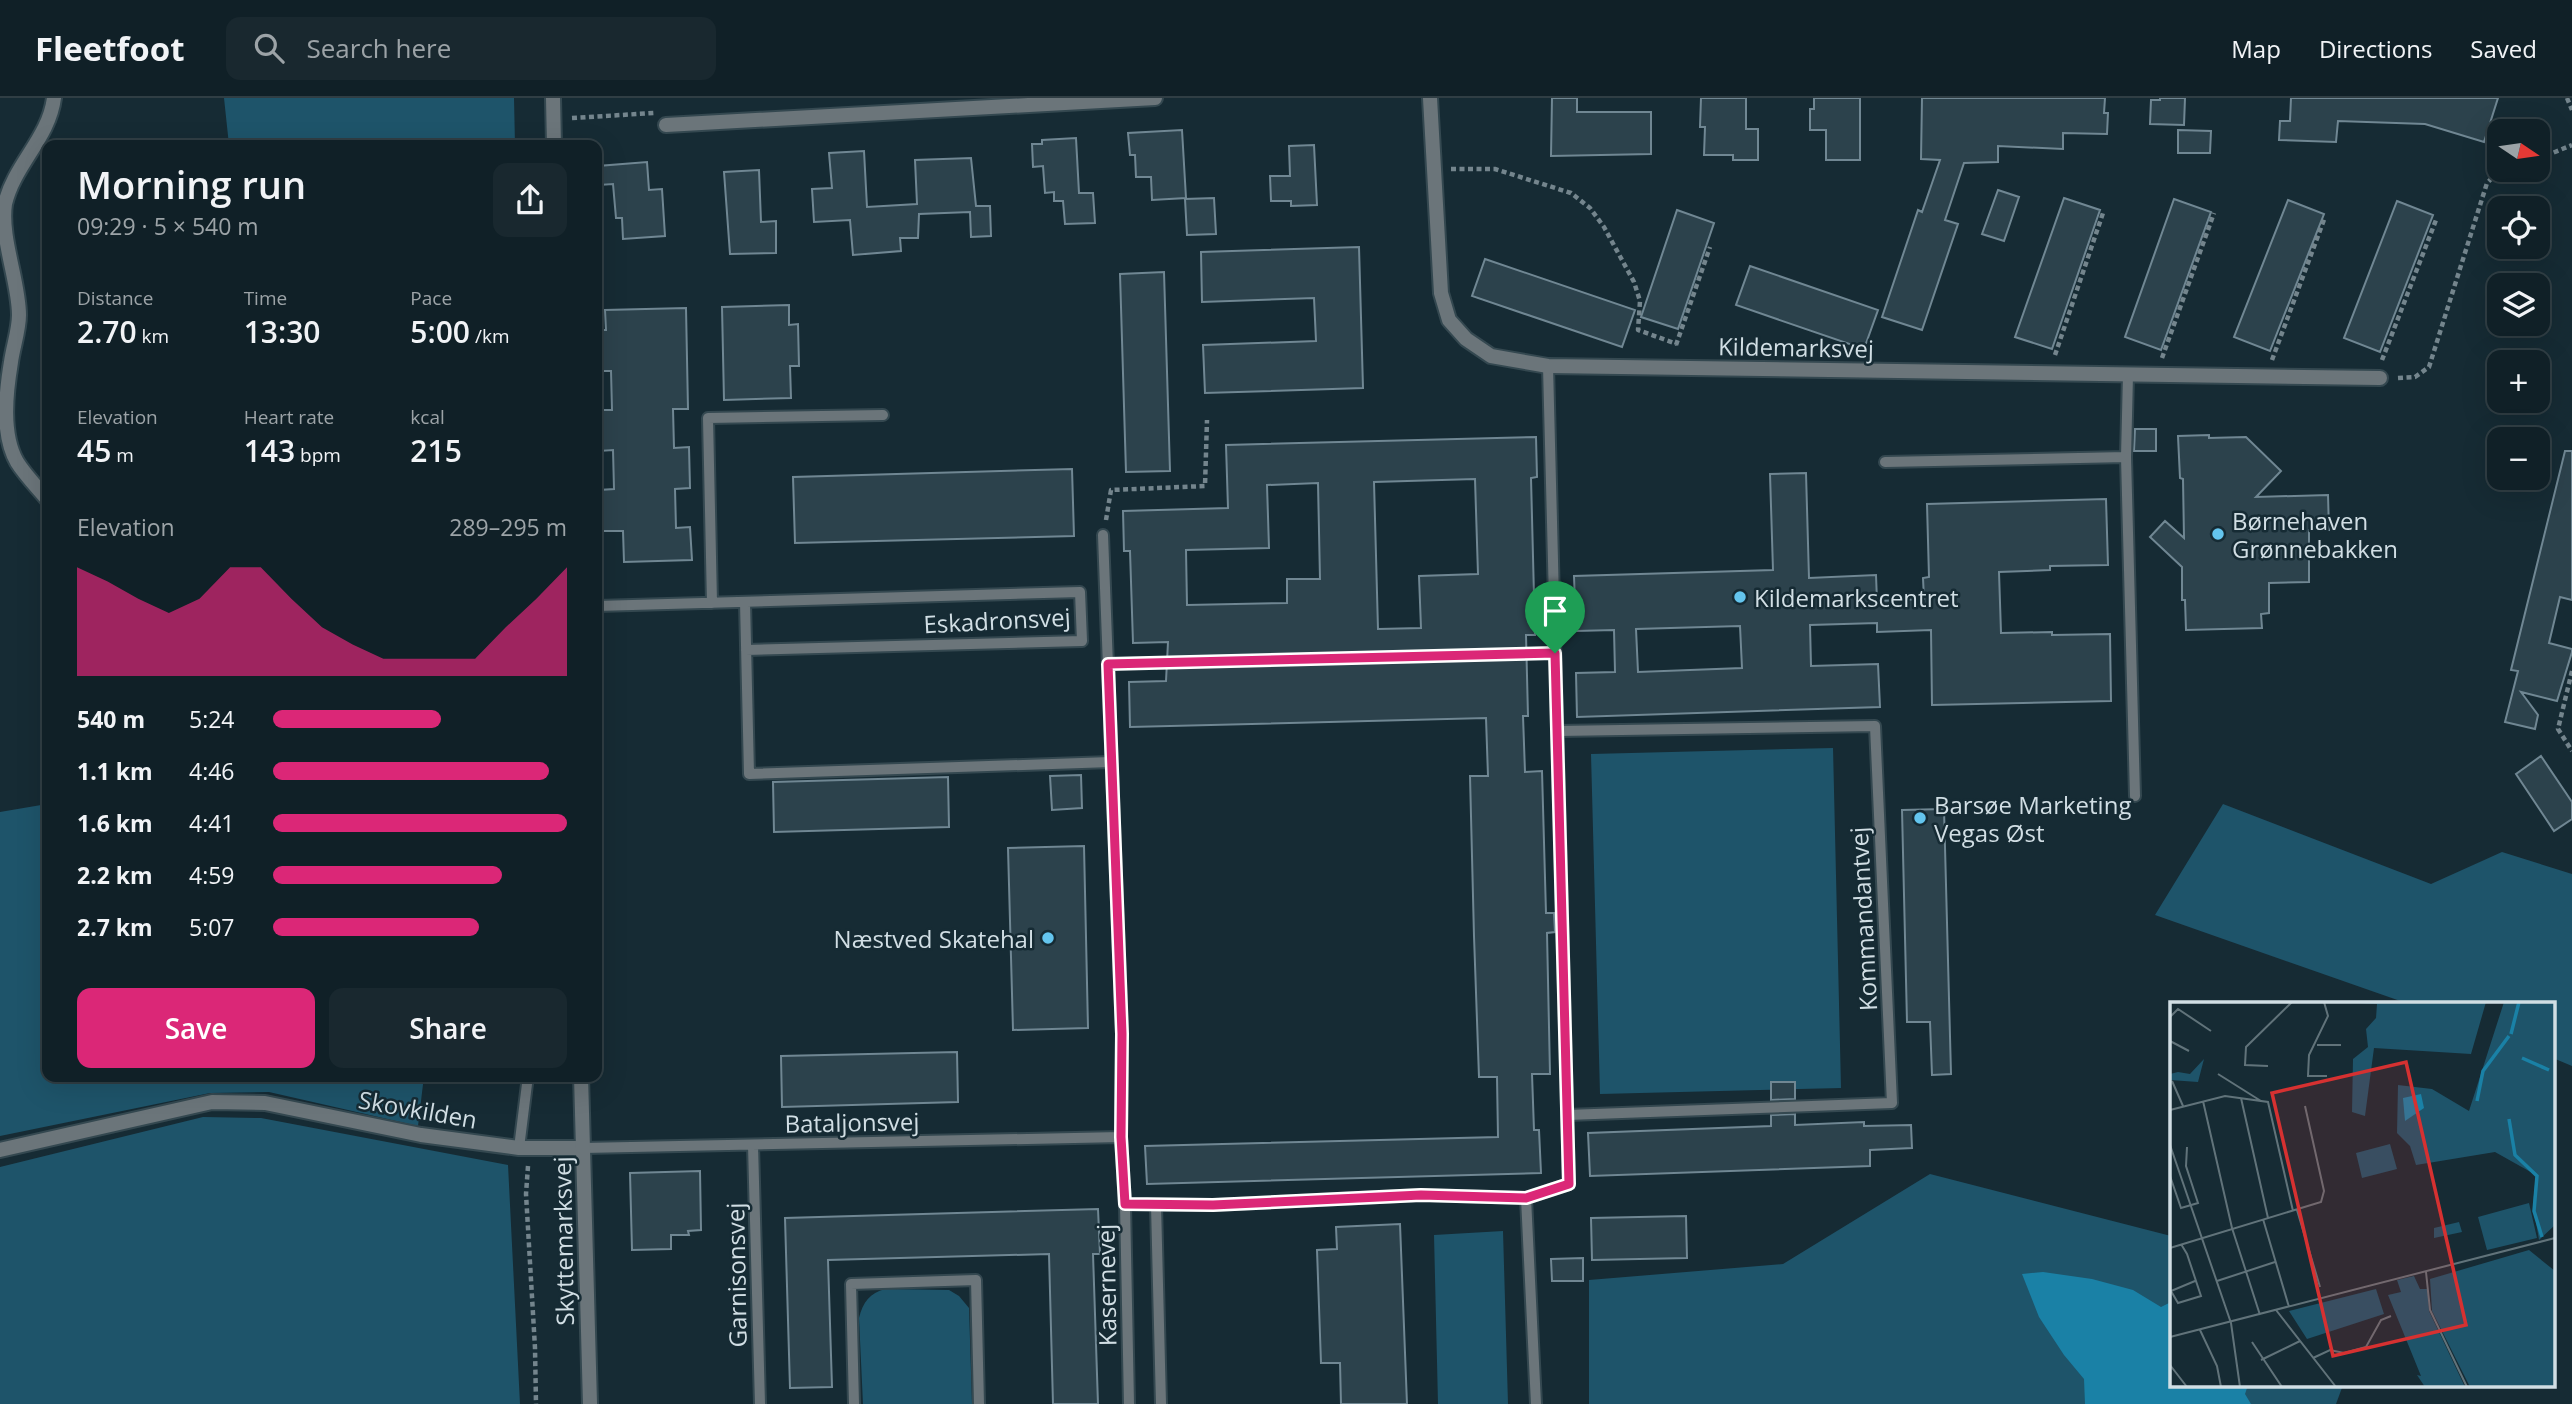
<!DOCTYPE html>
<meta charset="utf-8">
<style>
body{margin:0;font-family:"Open Sans",sans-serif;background:#19282f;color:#f1f3f6;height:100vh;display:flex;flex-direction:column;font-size:26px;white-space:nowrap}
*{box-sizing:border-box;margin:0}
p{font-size:23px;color:#9ca3a7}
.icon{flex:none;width:38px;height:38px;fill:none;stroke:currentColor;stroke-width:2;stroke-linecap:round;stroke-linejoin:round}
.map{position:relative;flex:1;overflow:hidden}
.drawer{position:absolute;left:42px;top:42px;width:560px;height:942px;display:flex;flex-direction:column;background:#102027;border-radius:14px;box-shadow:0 7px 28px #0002,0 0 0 2px #303e44}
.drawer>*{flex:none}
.needle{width:46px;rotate:103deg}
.buttons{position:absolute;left:2487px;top:21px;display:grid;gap:14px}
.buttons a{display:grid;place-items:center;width:63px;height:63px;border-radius:14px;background:#102027;box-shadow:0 7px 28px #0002,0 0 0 2px #303e44;font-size:35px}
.pin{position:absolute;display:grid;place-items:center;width:60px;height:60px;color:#fff;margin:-72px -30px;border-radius:50% 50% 50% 0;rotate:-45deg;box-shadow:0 0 7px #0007}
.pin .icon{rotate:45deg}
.round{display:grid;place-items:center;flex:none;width:74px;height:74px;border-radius:14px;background:#19282f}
.headline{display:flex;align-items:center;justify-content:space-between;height:119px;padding:0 35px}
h1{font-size:38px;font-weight:600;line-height:52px}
.metrics{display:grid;grid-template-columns:repeat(3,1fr);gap:10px;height:119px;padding:7px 35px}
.metrics div{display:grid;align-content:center}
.metrics b{font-size:30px;font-weight:600}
.metrics small{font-size:19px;font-weight:400}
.metrics p{font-size:19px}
.chart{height:196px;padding:14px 35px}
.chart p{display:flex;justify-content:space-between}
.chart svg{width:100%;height:126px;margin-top:7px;fill:#db2777;opacity:.7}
.button{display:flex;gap:14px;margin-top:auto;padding:14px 35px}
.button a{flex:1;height:80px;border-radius:14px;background:#db2777;color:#fff;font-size:28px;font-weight:600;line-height:80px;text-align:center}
.button a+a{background:#19282f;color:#f1f3f6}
ul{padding:0 35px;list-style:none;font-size:23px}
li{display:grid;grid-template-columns:112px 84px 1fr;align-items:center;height:52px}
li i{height:18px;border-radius:9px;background:#db2777}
header{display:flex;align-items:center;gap:42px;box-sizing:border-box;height:98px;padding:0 35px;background:#102027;border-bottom:2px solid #303e44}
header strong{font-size:33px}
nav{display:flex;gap:38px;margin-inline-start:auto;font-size:24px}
.search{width:490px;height:63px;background:#19282f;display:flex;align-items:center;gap:18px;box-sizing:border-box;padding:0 24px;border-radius:14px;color:#9ca3a7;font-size:26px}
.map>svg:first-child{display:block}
.green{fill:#1e546a}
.water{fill:#1a81a6}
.building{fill:#2c424c;stroke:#708793;stroke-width:2;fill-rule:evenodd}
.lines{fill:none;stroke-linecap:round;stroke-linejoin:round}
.service-casing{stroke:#344850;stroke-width:14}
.minor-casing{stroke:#344850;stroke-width:18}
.tertiary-casing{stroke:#344850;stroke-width:18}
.path{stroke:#74858d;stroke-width:4.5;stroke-dasharray:5 3.5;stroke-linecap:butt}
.service{stroke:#6b757a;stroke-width:10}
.minor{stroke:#6b757a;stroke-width:14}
.tertiary{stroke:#6b757a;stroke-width:14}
.route-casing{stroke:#fff;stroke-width:14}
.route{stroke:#db2777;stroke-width:9}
.poi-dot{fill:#64c5ee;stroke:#162b34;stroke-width:2.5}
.labels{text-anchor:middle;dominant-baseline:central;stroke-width:5;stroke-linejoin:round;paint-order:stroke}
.street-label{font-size:24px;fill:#d1dee4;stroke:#162b34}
.poi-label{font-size:24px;fill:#d1dee4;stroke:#162b34;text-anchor:start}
.inset-river{fill:none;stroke:#1a81a6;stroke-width:3.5}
.inset-road{fill:none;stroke:#61737a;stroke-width:2}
.view{fill:#d63131;fill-opacity:0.15;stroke:#d63131;stroke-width:3.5}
.inset-edge{fill:none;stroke:#d1dee4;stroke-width:3.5}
</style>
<header>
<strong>Fleetfoot</strong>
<div class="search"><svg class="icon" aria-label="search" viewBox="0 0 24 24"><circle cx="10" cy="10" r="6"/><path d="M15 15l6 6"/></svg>Search here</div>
<nav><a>Map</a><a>Directions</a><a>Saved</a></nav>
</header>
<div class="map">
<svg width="2572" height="1306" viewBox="0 0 2572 1306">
<rect width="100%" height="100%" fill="#162b34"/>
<path class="green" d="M 224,0 L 514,0 L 515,47 L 229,47 Z
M 1833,650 L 1841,990 L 1600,996 L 1591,656 Z
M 47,706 L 47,978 L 424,978 L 418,1028 L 269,994 L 210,995 L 0,1038 L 0,714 Z
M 2223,706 L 2431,786 L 2502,754 L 2572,776 L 2572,968 L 2553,960 L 2553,905 L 2406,905 L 2155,817 Z
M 203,1019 L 261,1020 L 508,1067 L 520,1306 L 0,1306 L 0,1069 Z
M 1930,1076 L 2171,1138 L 2171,1287 L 2343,1287 L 2336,1306 L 1589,1306 L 1589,1182 L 1783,1166 Z
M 1503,1133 L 1508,1306 L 1438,1306 L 1434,1137 Z
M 885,1191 L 949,1192 L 959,1198 L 969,1210 L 972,1306 L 863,1306 L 859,1220 C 863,1204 870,1195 885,1191 Z"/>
<path class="water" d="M 2043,1174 L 2092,1181 L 2133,1192 L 2161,1209 L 2171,1204 L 2171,1287 L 2248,1287 L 2245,1296 L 2251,1306 L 2085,1306 L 2084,1281 L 2064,1257 L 2039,1219 L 2022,1176 Z"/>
<path class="building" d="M 1552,0 L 1577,0 L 1577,14 L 1651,14 L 1651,56 L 1551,58 Z
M 1701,0 L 1746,0 L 1746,31 L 1758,31 L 1758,62 L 1733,62 L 1733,57 L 1704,57 L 1705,29 L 1700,29 Z
M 1814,0 L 1860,0 L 1860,62 L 1826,62 L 1826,32 L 1810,32 L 1810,11 L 1814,11 Z
M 1922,0 L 2105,0 L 2104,15 L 2108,15 L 2107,36 L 2063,35 L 2063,51 L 1998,48 L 1998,64 L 1964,65 L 1945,122 L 1958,126 L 1922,232 L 1882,219 L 1918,112 L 1922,114 L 1940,62 L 1921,61 Z
M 2160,0 L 2185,0 L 2184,27 L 2150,26 L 2151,2 L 2160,2 Z
M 2291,0 L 2498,0 L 2484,44 L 2425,26 L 2338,23 L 2336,44 L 2279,42 L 2280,23 L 2290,23 Z
M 1182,32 L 1186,100 L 1152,102 L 1151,79 L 1136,79 L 1135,57 L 1130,57 L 1128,35 Z
M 2178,32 L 2211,33 L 2210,55 L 2178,55 Z
M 1076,40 L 1079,95 L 1093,95 L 1095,125 L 1065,126 L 1063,103 L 1054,103 L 1054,94 L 1045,95 L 1043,68 L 1033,69 L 1032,46 L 1042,46 L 1042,42 Z
M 1314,47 L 1317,107 L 1291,108 L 1291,103 L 1271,103 L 1270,78 L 1290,78 L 1289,48 Z
M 864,53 L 867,109 L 917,106 L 915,62 L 971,60 L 976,108 L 990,108 L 991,138 L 971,139 L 970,114 L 919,116 L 918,140 L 900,140 L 901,153 L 853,157 L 850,122 L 814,124 L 812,91 L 832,90 L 829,55 Z
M 647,64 L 649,92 L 662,91 L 665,138 L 623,141 L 622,120 L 616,120 L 613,86 L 599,87 L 598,68 Z
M 759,72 L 761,124 L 776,123 L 776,155 L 730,156 L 724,74 Z
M 1998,92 L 2019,99 L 2004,143 L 1982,136 Z
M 1214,100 L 1216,136 L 1187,137 L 1185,101 Z
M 2064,100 L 2100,112 L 2052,251 L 2015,239 Z
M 2174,101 L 2211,114 L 2161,252 L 2125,239 Z
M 2288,102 L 2324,116 L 2270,253 L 2234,239 Z
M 2397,103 L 2433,117 L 2380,254 L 2344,240 Z
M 1677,112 L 1714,125 L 1678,231 L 1641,219 Z
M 1359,149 L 1363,290 L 1205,295 L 1203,247 L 1316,243 L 1314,200 L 1202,204 L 1201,154 Z
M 1485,161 L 1635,212 L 1622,249 L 1472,198 Z
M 1750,168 L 1878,212 L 1864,251 L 1736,207 Z
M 1164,174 L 1170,373 L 1126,374 L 1120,176 Z
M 789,207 L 789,227 L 798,226 L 799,268 L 790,268 L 791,300 L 724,302 L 722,209 Z
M 686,210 L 688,311 L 673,311 L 674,350 L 689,349 L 690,390 L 675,391 L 676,430 L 690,429 L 692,462 L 624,464 L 623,433 L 600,433 L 599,392 L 614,391 L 613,352 L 599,353 L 597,312 L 612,312 L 611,273 L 597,273 L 597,232 L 606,232 L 605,212 Z
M 2135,331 L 2156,331 L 2156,353 L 2134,353 Z
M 2209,337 L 2209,340 L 2246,339 L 2281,373 L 2256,399 L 2328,397 L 2329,432 L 2309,432 L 2309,484 L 2269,485 L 2269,515 L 2261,516 L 2262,530 L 2186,532 L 2185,502 L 2182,502 L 2182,469 L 2150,439 L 2165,423 L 2184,440 L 2183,381 L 2180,380 L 2178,338 Z
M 1536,339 L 1537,379 L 1531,380 L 1535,537 L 1526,537 L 1528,618 L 1523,618 L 1525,674 L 1542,673 L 1546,815 L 1554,815 L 1555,834 L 1547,835 L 1550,976 L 1532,976 L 1534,1032 L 1539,1032 L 1541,1075 L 1147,1086 L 1145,1048 L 1498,1039 L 1497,979 L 1479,979 L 1474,838 L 1470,678 L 1488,678 L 1486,620 L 1130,629 L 1129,584 L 1166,583 L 1168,544 L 1133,545 L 1130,453 L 1124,453 L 1123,413 L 1228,410 L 1226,347 ZM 1475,381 L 1478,476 L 1419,478 L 1421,530 L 1378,531 L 1374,384 ZM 1318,385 L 1320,481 L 1287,481 L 1287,505 L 1187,507 L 1186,452 L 1269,450 L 1267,387 Z
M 2565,353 L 2572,353 L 2572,502 L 2560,499 L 2549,545 L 2572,551 L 2572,554 L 2557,603 L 2521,594 L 2538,617 L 2535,631 L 2505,624 L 2518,573 L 2511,572 Z
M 1072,371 L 1074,438 L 795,445 L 793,379 Z
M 1806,375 L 1809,480 L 1876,477 L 1877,503 L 1924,501 L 1923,480 L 1929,479 L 1927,406 L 2106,401 L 2108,467 L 2050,468 L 2050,472 L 1999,474 L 2001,535 L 2052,534 L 2052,537 L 2110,536 L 2111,603 L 1932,607 L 1931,532 L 1877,534 L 1877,525 L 1810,527 L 1811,568 L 1878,566 L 1880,609 L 1577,619 L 1576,575 L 1615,574 L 1614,532 L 1576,533 L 1574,478 L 1773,472 L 1770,376 ZM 1740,528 L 1742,570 L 1638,574 L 1636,531 Z
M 2541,658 L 2572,704 L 2572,721 L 2554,733 L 2516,676 Z
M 1081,677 L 1082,710 L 1052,712 L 1050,678 Z
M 948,679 L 949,729 L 774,734 L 773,684 Z
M 1944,711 L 1951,976 L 1932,977 L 1930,924 L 1907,924 L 1902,712 Z
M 1084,748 L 1088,930 L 1013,932 L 1008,750 Z
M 957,954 L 958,1004 L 782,1009 L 781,958 Z
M 1771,984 L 1795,984 L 1795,1001 L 1771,1002 Z
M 1795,1016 L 1795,1027 L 1864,1024 L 1864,1028 L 1911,1027 L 1912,1050 L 1870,1052 L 1870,1068 L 1590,1078 L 1588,1035 L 1771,1028 L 1771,1017 Z
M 700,1073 L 701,1132 L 688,1133 L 689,1137 L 671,1137 L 671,1151 L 632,1152 L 630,1075 Z
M 1098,1111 L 1100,1156 L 1093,1156 L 1098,1306 L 1053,1306 L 1049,1156 L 828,1162 L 832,1289 L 790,1290 L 785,1120 Z
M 1686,1118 L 1687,1160 L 1592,1162 L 1591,1120 Z
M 1400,1126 L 1407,1306 L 1341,1306 L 1340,1265 L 1321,1265 L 1317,1152 L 1337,1151 L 1336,1129 Z
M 1583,1160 L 1583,1183 L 1552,1183 L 1551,1161 Z"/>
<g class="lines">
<defs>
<path id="service" d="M 2128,277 L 2126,359 L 2135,698
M 1885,364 L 2126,359
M 1103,437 L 1122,936 L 1121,1039 L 1125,1106 L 1129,1306
M 745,504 L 749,676 L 1111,664
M 712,505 L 708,320 L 883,317
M 597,508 L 1080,494 L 1082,543 L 746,552
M 1558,633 L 1875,628 L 1892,1005 L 1567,1017
M 753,1047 L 760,1306
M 519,1050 L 528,978
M 583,1050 L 1121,1039
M 1125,1106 L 1213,1107 L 1421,1097 L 1526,1100
M 1156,1107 L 1161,1306
M 854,1306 L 851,1186 L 976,1182 L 979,1306
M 1536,1306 L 1526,1100 L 1569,1086 L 1548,268"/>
<path id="minor" d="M 1430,0 L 1441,195 L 1449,222 L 1466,241 L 1491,258 L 1548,268 L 2380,280
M 666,27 L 1155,0
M 47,401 C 37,389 25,377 17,364 C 1,336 6,294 11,264 C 13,249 19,232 19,217 C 19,184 0,139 5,106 C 14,67 49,40 54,0
M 0,1052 L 212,1004 L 265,1005 L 421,1037 L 519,1050 L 583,1050"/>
<path id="tertiary" d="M 553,0 L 554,47
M 581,978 L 590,1306"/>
</defs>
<use href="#service" class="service-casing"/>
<use href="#minor" class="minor-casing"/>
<use href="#tertiary" class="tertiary-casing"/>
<path class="path" d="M 2567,0 L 2572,12
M 572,20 L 654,15
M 2538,61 L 2572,47
M 1451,71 L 1495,71 L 1571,95 L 1590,110 L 1604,129 L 1634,184 L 1640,203 L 1638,232 L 1677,246
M 1676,247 L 1710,149
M 2055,257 L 2103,115
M 2162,260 L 2214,115
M 2272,262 L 2325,119
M 2382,262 L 2436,122
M 2398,280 L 2415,279 L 2429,269 L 2487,85 L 2493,79 L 2510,72
M 1106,422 L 1111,392 L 1205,388 L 1207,322
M 1122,565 L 1541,556
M 2572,573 L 2558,631 L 2572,653
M 528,1068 L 526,1096 L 535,1250 L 536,1306"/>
<use href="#service" class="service"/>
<use href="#minor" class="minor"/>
<use href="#tertiary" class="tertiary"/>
</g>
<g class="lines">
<defs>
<path id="route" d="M 1555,555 L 1569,1086 L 1526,1100 L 1421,1097 L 1213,1107 L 1125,1106 L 1121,1039 L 1122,936 L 1108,566 Z"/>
</defs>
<use href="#route" class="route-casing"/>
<use href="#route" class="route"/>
</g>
<g class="poi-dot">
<circle cx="2218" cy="436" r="7"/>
<circle cx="1740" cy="499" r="7"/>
<circle cx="1920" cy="720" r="7"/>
<circle cx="1048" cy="840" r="7"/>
</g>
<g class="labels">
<g class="street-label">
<text transform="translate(1796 249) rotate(1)">Kildemarksvej</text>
<text transform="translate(997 522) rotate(-3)">Eskadronsvej</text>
<text transform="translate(1863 821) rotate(-93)">Kommandantvej</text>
<text transform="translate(418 1011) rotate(10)">Skovkilden</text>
<text transform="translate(852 1024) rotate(-1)">Bataljonsvej</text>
<text transform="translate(563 1143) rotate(-91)">Skyttemarksvej</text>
<text transform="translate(736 1177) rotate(-91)">Garnisonsvej</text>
<text transform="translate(1106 1187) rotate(-91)">Kasernevej</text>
</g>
<g class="poi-label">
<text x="2232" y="422">Børnehaven<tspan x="2232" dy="28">Grønnebakken</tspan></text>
<text x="1754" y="499">Kildemarkscentret</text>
<text x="1934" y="706">Barsøe Marketing<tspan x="1934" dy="28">Vegas Øst</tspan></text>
<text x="1034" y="840" text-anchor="end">Næstved Skatehal</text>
</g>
</g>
<g transform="translate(2170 904)">
<rect width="385" height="385" fill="#162b34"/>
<path d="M 316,0 L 301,52 L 204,46 L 195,114 L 182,110 L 183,57 L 198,45 L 196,27 L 206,16 L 207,2 L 173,0 ZM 334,0 L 385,0 L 385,223 L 369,238 L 363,202 L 366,173 L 325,150 L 246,163 L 240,144 L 227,131 L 228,83 L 262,87 L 299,109 ZM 34,57 L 28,80 L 0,78 L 0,72 L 8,70 L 20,72 ZM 220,142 L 227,167 L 192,176 L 186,151 ZM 359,201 L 367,236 L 317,248 L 308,215 ZM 289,220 L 292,230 L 264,236 L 264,226 ZM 359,248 L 385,269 L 385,385 L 300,385 L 262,309 L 260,277 ZM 244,274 L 250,287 L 258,287 L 259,309 L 295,385 L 255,385 L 247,373 L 251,374 L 218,293 L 231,290 L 227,278 ZM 206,287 L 214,312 L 137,337 L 119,309 Z" fill="#1e546a"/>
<path d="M 251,92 L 254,106 L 235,119 L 233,96 Z" fill="#1a81a6"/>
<path class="inset-river" d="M 341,32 L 349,0M 352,56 L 379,68M 307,99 L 313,69 L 339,34M 339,117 L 345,153 L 367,174 L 364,209 L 372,235"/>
<path class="inset-road" d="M 154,0 L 158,14 L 139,53 L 138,74 L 157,74M 0,15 L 8,7 L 41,29M 0,39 L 19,49M 147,43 L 171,43M 98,64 L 75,63 L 76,45 L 122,0M 48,72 L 91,99M 2,79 L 13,104M 71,96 L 98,216M 33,99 L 62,226 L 90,313M 0,108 L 55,94 L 98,100 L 123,209M 0,143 L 61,321 L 70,385M 0,174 L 11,206 L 28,201 L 16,164 L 17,145M 127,208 L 150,285M 93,217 L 119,305M 11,242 L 17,252 L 31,294 L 8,301 L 1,289 L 25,279M 0,246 L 151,200 L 154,189 L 135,104M 256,270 L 260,308 L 297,385M 47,279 L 105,260M 106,308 L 166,385M 30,328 L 47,364 L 51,385M 0,335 L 385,236M 82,340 L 112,385M 143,356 L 160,348 L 174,351 L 196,345 L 211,318 L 221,314M 91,358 L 130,339M 0,363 L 17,385"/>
<path class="view" d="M 236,60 L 296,323 L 163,354 L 102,91 Z"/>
<rect width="385" height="385" class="inset-edge"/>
</g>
</svg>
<div class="buttons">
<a><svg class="needle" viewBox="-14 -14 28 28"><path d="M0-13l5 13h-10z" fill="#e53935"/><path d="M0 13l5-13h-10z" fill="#9ca3a7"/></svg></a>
<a><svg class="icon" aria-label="locate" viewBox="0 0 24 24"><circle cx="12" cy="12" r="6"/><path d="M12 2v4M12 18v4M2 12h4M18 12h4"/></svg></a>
<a><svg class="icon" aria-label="layers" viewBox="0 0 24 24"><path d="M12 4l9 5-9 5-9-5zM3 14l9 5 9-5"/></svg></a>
<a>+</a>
<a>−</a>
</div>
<div class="pin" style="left:1555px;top:555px;background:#1e9e55"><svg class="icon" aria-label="arrive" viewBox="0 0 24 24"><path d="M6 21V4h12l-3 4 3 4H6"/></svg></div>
<section class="drawer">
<div class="headline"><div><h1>Morning run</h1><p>09:29 · 5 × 540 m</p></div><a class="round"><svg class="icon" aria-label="share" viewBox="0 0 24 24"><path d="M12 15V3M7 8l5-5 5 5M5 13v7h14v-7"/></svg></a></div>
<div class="metrics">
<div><p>Distance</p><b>2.70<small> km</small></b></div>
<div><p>Time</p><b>13:30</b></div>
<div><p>Pace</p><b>5:00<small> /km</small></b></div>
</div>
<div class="metrics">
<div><p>Elevation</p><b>45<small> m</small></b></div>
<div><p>Heart rate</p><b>143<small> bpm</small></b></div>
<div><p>kcal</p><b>215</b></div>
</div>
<div class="chart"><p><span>Elevation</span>289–295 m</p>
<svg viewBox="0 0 160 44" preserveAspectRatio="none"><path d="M0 44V6L10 11L20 17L30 22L40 17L50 6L60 6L70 17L80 27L90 33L100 38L110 38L120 38L130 38L140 27L150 17L160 6V44z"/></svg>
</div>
<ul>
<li><b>540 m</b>5:24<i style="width:57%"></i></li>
<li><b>1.1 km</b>4:46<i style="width:94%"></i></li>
<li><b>1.6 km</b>4:41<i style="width:100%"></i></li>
<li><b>2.2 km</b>4:59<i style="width:78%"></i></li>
<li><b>2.7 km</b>5:07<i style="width:70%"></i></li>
</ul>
<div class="button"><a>Save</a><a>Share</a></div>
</section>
</div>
